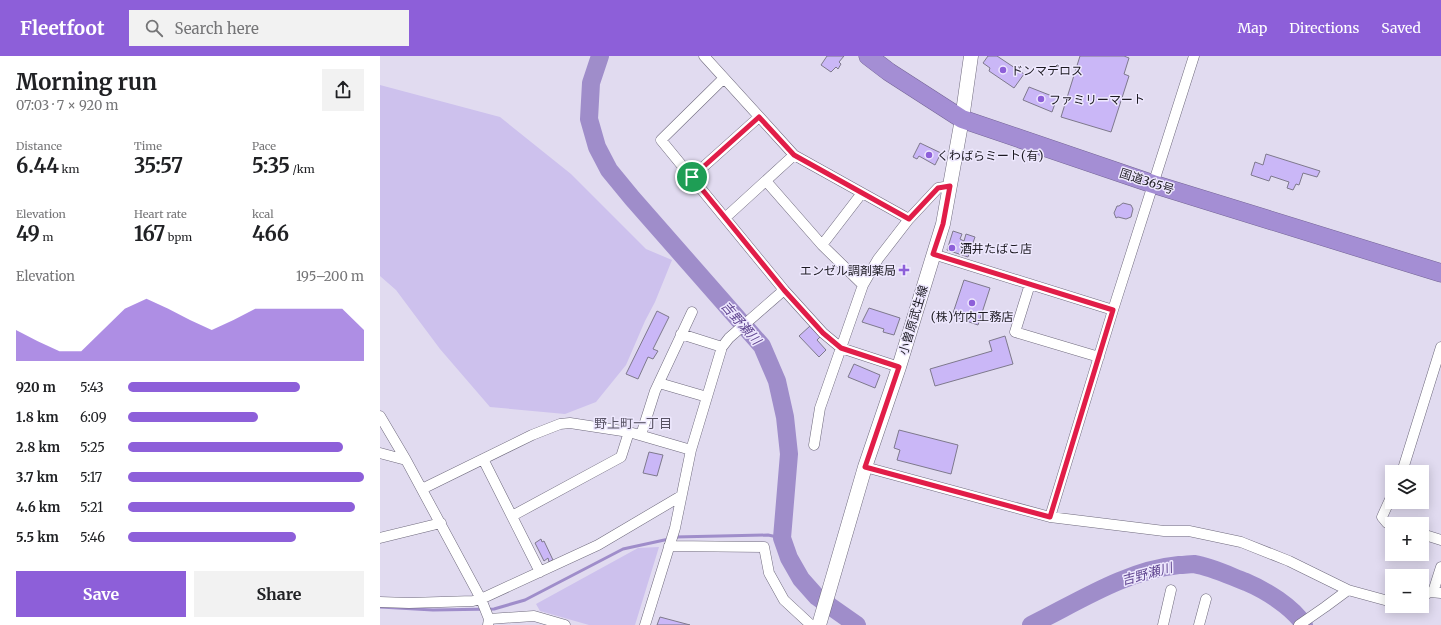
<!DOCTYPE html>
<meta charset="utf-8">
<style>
body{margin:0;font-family:Merriweather,"Noto Sans JP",serif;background:#f2f2f2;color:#202124;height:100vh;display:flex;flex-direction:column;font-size:15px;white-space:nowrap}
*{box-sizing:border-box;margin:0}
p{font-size:13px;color:#757577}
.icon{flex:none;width:22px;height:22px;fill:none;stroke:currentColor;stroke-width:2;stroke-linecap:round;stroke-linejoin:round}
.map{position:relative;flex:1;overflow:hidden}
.sheet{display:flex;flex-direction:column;background:#fff;width:380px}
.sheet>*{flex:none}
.fabs{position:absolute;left:1005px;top:409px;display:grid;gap:8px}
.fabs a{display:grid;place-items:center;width:44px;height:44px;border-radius:0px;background:#fff;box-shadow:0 2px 10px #0003;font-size:20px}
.pin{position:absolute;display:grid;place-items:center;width:34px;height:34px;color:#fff;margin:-17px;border:2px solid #fff;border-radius:50%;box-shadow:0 1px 4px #0007}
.round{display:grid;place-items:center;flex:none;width:42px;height:42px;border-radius:0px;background:#f2f2f2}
.headline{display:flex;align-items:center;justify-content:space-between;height:68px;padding:0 16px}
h1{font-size:22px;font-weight:700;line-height:30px}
.stats{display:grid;grid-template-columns:repeat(3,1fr);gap:6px;height:68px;padding:4px 16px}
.stats div{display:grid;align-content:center}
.stats b{font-size:20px;font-weight:700}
.stats small{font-size:11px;font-weight:400}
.stats p{font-size:11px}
.chart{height:112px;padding:8px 16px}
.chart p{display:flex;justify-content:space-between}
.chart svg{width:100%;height:72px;margin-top:4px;fill:#8d5fd9;opacity:.7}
.primary-button{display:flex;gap:8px;margin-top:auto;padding:8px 16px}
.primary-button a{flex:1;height:46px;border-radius:0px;background:#8d5fd9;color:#fff;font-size:16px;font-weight:700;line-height:46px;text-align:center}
.primary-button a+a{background:#f2f2f2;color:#202124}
ul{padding:0 16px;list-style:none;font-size:13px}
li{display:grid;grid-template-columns:64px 48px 1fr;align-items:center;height:30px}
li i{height:10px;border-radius:5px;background:#8d5fd9}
header{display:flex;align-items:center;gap:24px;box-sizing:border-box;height:56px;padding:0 20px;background:#8d5fd9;color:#fff}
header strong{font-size:19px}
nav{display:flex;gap:22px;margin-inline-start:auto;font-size:14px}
.search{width:280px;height:36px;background:#f2f2f2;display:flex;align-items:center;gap:10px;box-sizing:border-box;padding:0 14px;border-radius:0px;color:#757577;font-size:15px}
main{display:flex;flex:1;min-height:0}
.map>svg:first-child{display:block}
.green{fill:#cdc1ed}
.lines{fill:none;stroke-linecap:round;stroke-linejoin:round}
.stream{stroke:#9f8dca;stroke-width:3}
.river{stroke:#9f8dca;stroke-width:18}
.building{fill:#cab7f7;stroke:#7e798c}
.street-casing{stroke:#6f6a7d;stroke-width:11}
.secondary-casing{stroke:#6f6a7d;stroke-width:15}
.highway-casing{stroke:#746595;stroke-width:19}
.street{stroke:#fff;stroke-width:10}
.secondary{stroke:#fff;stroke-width:14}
.highway{stroke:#a48ed4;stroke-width:18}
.route-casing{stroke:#fff;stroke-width:8}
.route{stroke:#e11d48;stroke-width:5}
.poi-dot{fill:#8d5fd9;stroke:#eee8fe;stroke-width:1.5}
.labels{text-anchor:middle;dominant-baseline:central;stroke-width:3;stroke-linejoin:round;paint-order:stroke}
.poi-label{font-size:12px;fill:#1c1a21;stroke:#eee8fe;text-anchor:start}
.street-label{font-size:12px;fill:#1c1a21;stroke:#eee8fe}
.water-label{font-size:13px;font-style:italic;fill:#5f4490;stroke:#eee8fe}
.neighbourhood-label{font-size:13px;fill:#575263;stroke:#eee8fe}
</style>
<header>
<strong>Fleetfoot</strong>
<div class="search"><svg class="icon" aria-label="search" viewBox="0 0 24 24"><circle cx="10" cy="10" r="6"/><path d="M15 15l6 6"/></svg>Search here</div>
<nav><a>Map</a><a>Directions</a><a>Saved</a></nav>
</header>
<main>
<section class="sheet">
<div class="headline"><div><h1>Morning run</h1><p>07:03 · 7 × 920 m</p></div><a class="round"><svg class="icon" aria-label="share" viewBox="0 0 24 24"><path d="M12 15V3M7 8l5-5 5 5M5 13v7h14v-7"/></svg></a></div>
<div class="stats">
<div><p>Distance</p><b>6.44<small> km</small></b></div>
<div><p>Time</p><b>35:57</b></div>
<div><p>Pace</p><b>5:35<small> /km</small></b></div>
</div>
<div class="stats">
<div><p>Elevation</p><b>49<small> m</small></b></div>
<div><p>Heart rate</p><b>167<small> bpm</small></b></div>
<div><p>kcal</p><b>466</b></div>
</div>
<div class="chart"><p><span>Elevation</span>195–200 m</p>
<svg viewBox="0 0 160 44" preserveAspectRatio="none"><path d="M0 44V25L10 32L20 38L30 38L40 25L50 12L60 6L70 12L80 19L90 25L100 19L110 12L120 12L130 12L140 12L150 12L160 25V44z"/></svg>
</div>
<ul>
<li><b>920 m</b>5:43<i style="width:73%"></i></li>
<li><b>1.8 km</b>6:09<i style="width:55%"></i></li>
<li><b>2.8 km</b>5:25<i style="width:91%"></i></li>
<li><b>3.7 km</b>5:17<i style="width:100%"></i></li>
<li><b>4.6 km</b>5:21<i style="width:96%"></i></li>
<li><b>5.5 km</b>5:46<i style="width:71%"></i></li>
</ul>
<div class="primary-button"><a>Save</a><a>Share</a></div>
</section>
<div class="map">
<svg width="1061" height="569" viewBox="0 0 1061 569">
<rect width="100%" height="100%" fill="#e1dbf0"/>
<path class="green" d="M 0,29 L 120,61 L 191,118 L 266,193 L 292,204 L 275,246 L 265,265 L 246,309 L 216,346 L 185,358 L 110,351 L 60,293 L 16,234 L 0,220 Z
M 279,491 L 255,569 L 209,569 L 160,555 L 156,548 L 258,492 Z"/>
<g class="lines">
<path class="stream" d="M 295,481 L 388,479 L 402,482
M 0,551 L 53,554 L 114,553 L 145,544 L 243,493 L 289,483"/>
<path class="river" d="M 220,0 L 211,27 L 209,63 L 217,91 L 229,114 L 252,142 L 382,290 L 397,325 L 405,361 L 409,398 L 402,482 L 409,502 L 421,523 L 437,541 L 477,569
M 651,569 C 698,546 746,514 799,509 C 804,509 810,508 814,508 C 832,511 850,520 866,526 C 885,534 913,551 924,569"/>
</g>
<path class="building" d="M 447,0 L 464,0 L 459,6 L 461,8 L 458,13 L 456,11 L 451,16 L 441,9 Z
M 608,0 L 617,0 L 644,18 L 634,32 L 609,15 L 610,12 L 603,7 Z
M 700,0 L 744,0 L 749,2 L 744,18 L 749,20 L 731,76 L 681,61 Z
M 649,31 L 677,42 L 672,56 L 643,44 Z
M 540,87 L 561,97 L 555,109 L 539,100 L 537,103 L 533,101 Z
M 886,98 L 940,115 L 937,121 L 923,117 L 919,129 L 916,128 L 913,134 L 907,132 L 909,126 L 891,120 L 889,125 L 871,119 L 875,106 L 883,109 Z
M 743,147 L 751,149 L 753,153 L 751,161 L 746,163 L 738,161 L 736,162 L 734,157 L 737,150 L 739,150 Z
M 573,175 L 582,178 L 580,183 L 584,185 L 586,178 L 595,181 L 588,201 L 567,194 Z
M 584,224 L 610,232 L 598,269 L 572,260 Z
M 489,252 L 520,262 L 514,279 L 503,276 L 504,273 L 482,266 Z
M 277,255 L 289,261 L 273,293 L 278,295 L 273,303 L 268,301 L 258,323 L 246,318 Z
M 430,270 L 440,281 L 437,284 L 446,294 L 439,301 L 419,280 Z
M 625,280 L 633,308 L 555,330 L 550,313 L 612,295 L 609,285 Z
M 474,308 L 500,319 L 495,332 L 468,321 Z
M 519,374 L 578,389 L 571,418 L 517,404 L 520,394 L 514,392 Z
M 269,396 L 283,399 L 277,420 L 263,417 Z
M 161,483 L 162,486 L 164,485 L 173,504 L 169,506 L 168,502 L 164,505 L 155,487 Z
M 280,561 L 310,569 L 277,569 Z"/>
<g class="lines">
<defs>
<path id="street" d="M 324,0 L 414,99 L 529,163 L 558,132 L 570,130
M 344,22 L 281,84 L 404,234 L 443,277 L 461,292 L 519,311
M 312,121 L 379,61
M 386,125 L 442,189 L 483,229
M 345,162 L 414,99
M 442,189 L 482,137
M 553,198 L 733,254
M 650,228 L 635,276 L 719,301
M 301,278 L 342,291
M 279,327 L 327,341
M 0,360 L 26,404 L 101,543 L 109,563 L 108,569
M 261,379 L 275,335 L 312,256
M 434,389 L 440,352 L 483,229 L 498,203 L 529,163
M 0,397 L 26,404
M 103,403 L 160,516
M 485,411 L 670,461 L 784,475 L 809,475 L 861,486 L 909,505 L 968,534
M 1022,416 L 1061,291
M 42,433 L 152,379 L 180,368 L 190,367 L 249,376 L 311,394
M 1012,439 L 1002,461 L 1007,467 L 1012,468
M 132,460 L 241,401 L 249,376
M 670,461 L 733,254 L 814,0
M 1042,478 L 1061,484
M 0,482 L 61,467
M 289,490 L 384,491 L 389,517 L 404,544 L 431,569
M 1053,536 L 1061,511
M 1042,540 L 1050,536 L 1061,537
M 0,546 L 29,547 L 93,545 L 101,543 L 218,489 L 301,440
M 109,563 L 154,560 L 185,569
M 265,569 L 295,472 L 311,394 L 342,291 L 349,282 L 404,234
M 783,569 L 791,534
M 819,569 L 826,543
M 919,569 L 945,551 L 968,534 L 1012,546"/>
<path id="secondary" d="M 439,569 L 485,411 L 519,311 L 563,168 L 582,63 L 591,0"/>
<path id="highway" d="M 488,0 L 509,16 L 582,63 L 773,128 L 1061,217"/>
</defs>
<use href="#street" class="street-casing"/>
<use href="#secondary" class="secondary-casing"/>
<use href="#highway" class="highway-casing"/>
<use href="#street" class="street"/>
<use href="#secondary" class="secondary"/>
<use href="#highway" class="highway"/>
</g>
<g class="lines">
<defs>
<path id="route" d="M 379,61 L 414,99 L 529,163 L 558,132 L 570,130 L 563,168 L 553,198 L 733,254 L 670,461 L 485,411 L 519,311 L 461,292 L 443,277 L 404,234 L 312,121 Z"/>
</defs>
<use href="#route" class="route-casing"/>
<use href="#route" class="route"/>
</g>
<g class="poi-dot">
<circle cx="623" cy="14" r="4"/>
<circle cx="661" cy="43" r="4"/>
<circle cx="549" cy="99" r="4"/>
<circle cx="572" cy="192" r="4"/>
<path d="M522 208h4v4h4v4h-4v4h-4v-4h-4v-4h4z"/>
<circle cx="592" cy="247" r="4"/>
</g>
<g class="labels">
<g class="poi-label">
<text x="631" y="14">ドンマデロス</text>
<text x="669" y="43">ファミリーマート</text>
<text x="557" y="99">くわばらミート(有)</text>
<text x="580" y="192">酒井たばこ店</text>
<text x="516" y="214" text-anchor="end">エンゼル調剤薬局</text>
<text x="592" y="260" text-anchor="middle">(株)竹内工務店</text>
</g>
<g class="street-label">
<text transform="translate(767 125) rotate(18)">国道365号</text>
<text transform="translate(533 264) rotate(-73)">小曽原武生線</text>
</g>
<g class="water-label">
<text transform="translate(361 267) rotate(49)">吉野瀬川</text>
<text transform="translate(767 518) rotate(-15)">吉野瀬川</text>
</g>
<g class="neighbourhood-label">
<text x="253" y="367">野上町一丁目</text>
</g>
</g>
</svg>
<div class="fabs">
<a><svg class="icon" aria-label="layers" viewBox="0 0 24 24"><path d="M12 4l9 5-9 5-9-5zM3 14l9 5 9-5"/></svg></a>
<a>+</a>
<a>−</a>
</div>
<div class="pin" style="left:312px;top:121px;background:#1e9e55"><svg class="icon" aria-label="arrive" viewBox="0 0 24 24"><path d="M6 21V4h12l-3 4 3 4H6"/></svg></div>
</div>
</main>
